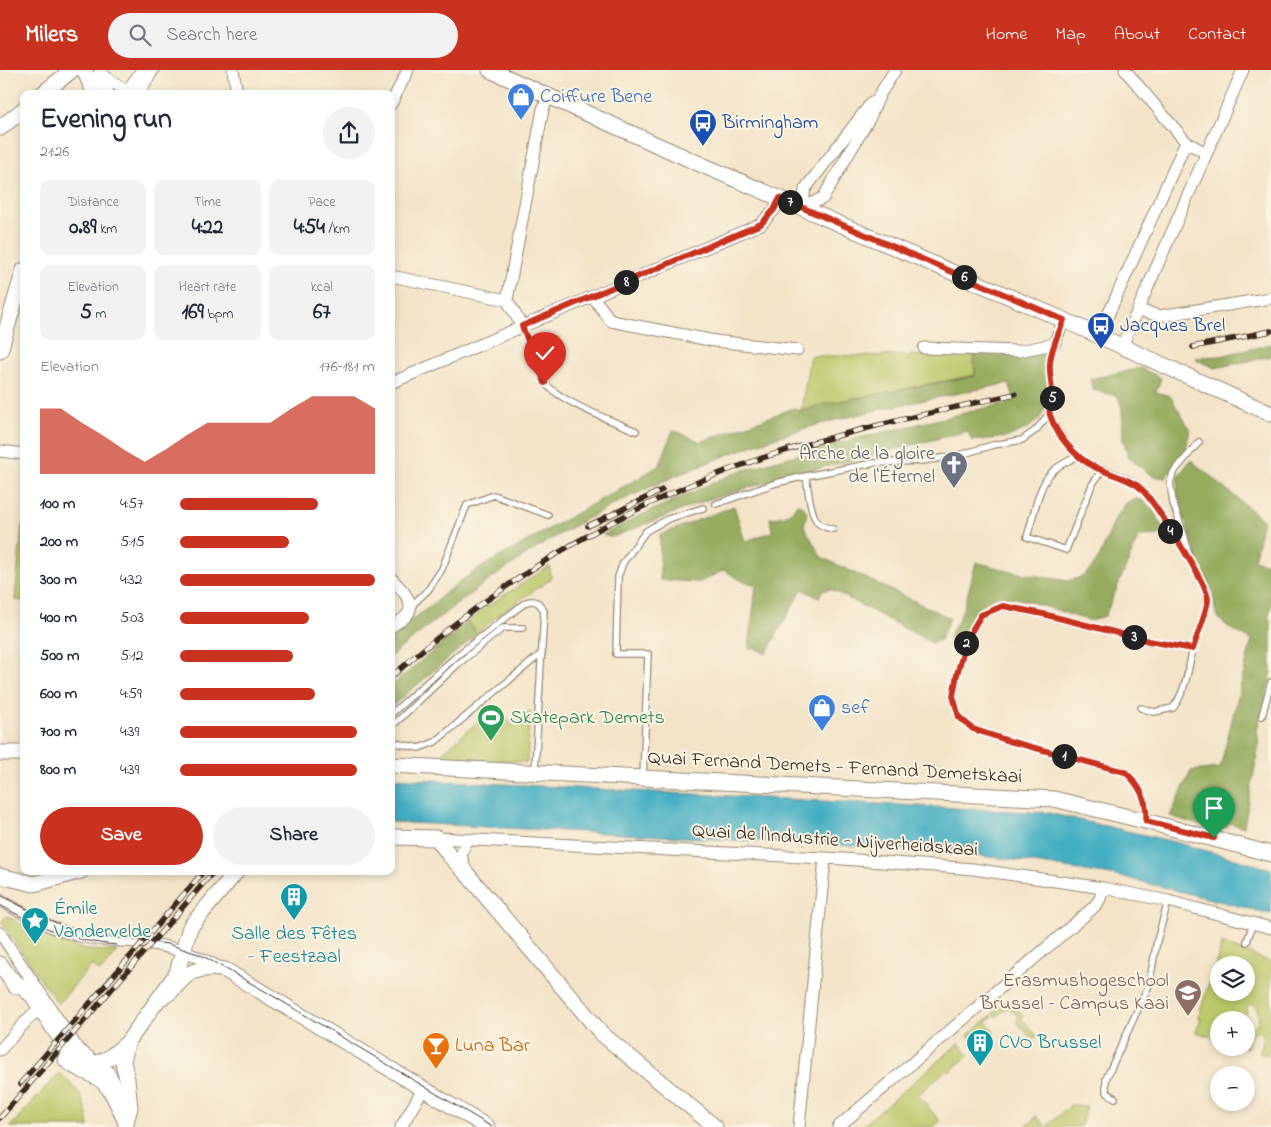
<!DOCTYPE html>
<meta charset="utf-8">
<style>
body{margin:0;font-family:"Indie Flower",sans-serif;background:#f2f2f3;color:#1f2937;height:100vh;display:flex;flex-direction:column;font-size:19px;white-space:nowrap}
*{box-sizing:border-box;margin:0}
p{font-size:16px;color:#747a83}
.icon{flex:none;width:28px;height:28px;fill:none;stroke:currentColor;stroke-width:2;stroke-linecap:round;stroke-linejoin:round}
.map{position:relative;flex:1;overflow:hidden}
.drawer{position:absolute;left:20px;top:20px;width:375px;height:785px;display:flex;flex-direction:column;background:#fff;border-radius:10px;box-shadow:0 2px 8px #0003}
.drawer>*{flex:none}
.controls{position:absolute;left:1210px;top:886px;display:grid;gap:10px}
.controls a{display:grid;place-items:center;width:45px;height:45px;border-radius:50%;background:#fff;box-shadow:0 2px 8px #0003;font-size:25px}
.pin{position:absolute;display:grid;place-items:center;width:42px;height:42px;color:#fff;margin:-51px -21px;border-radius:50% 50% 50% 0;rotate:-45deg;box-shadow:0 0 5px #0007}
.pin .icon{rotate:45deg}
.km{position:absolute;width:25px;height:25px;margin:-12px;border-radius:50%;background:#222;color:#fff;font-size:14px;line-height:25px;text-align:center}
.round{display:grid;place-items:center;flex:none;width:52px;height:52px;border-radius:26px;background:#f2f2f3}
.summary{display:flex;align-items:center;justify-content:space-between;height:85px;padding:0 20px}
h1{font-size:28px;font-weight:800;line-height:38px}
.stats{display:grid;grid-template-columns:repeat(3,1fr);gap:8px;height:85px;padding:5px 20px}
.stats div{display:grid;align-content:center;border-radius:10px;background:#f2f2f3;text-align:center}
.stats b{font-size:21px;font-weight:800}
.stats small{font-size:14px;font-weight:400}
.stats p{font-size:14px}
.chart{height:140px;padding:10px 20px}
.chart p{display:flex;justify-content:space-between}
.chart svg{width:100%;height:90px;margin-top:5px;fill:#c8321e;opacity:.7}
.cta{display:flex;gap:10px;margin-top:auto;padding:10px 20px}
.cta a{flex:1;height:58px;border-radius:30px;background:#c8321e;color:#fff;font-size:20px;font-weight:800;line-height:58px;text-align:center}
.cta a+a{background:#f2f2f3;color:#1f2937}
ul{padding:0 20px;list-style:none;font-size:16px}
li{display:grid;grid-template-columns:80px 60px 1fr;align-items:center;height:38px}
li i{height:12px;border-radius:6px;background:#c8321e}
header{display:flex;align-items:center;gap:30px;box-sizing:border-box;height:70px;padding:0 25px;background:#c8321e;color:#fff}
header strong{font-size:24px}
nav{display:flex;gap:28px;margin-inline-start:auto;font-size:18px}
.search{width:350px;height:45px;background:#f2f2f3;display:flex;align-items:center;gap:12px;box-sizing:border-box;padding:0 18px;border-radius:28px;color:#747a83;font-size:19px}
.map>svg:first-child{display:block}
.green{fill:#bcc86a;stroke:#7c7944;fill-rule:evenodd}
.forest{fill:#95ac5e;stroke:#686b3e}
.water{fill:#42aec1;stroke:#3e6c70}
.pier{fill:#f3e4c8}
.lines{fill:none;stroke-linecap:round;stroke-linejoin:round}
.lane-casing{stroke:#978773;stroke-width:8}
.street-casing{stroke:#978773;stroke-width:13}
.secondary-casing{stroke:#978773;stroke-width:17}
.lane{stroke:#fff;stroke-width:5.5}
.street{stroke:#fff;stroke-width:11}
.secondary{stroke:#fff;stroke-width:15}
.tram{stroke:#3b2a1e;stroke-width:1}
.rail-casing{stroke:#3b2a1e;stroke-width:5.5}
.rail{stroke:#fcf5e5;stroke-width:4;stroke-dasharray:11;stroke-linecap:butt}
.route-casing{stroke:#fff;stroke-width:10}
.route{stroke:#c8321e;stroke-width:6}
.labels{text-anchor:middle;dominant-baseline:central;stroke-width:4;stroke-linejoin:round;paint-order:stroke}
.shop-label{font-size:20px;fill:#366cbe;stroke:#fcf5e5;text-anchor:start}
.transit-label{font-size:20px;fill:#164399;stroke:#fcf5e5;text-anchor:start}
.worship-label{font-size:20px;fill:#5b616d;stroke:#fcf5e5;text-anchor:end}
.leisure-label{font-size:20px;fill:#27864d;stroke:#fcf5e5;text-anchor:start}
.street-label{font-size:20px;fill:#3b2a1e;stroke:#fcf5e5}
.culture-label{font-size:20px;fill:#0d838f;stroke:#fcf5e5;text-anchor:start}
.education-label{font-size:20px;fill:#785e54;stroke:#fcf5e5;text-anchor:end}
.food-label{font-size:20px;fill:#c56008;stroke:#fcf5e5;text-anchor:start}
</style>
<header>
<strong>Milers</strong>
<div class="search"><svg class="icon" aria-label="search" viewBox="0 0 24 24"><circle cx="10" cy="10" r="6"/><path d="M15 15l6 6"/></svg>Search here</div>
<nav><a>Home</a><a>Map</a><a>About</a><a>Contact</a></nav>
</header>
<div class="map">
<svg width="1271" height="1057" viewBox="0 0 1271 1057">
<rect width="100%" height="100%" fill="#fcf5e5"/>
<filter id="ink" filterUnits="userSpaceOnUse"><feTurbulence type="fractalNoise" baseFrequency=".02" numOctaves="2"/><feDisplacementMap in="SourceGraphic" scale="10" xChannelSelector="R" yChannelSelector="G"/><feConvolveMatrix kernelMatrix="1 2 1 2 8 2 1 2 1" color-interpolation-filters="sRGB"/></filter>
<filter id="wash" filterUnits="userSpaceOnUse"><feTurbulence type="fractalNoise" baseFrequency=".0096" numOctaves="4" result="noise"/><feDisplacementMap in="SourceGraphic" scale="20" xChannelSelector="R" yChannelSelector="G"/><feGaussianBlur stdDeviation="1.12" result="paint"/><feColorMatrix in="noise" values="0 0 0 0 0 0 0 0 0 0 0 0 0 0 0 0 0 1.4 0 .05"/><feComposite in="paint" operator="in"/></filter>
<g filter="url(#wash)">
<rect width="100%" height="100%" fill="#f3e4c8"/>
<path class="green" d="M 974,285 L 975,305 L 825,334 L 801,341 L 810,286 Z
M 22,455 L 24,456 L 24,531 L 15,530 Z
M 550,496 L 551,509 L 497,546 L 477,564 L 469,551 L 492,533 Z
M 495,636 L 513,656 L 530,640 L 527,692 L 437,688 Z
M 7,846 L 34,862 L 85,880 L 117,881 L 100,902 L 92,895 L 58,934 L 1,852 Z
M 1222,874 L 1271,892 L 1271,975 L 1267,985 L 1259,983 C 1262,975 1266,967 1258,961 L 1252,963 L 1247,978 L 1244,978 L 1246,978 L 1246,950 L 1241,948 L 1237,950 L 1219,950 L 1219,959 L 1215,968 L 1196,962 L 1201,948 L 1198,947 ZM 1219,895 L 1246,895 L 1247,907 L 1250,913 L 1246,917 L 1246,922 L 1219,922 ZM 1251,934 C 1260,938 1261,950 1254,957 L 1250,956 L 1246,944 L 1247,937 Z
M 1009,929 L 1024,947 L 1022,949 L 1037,966 L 1033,970 L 1017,952 L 1017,949 L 1019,947 L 1008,937 L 996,947 L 993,943 Z
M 992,945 L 993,946 L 986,952 L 995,963 L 979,977 L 968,965 Z
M 959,973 L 969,985 L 949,1002 L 946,1000 L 918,1025 L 940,1051 L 934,1057 L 861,1057 Z
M 59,1003 C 80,1022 85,1028 89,1057 L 10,1057 Z
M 1071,1035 L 1087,1036 L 1080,1057 L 1024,1057 L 1033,1051 L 1036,1046 L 1046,1057 Z"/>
<path class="forest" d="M 1271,274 L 1271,286 L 1215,298 L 1197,290 L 1196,287 L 1221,286 Z
M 1045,283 L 1047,334 L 1040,348 L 1028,358 L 1008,367 L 972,371 L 968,361 L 781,408 L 707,430 L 613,467 L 603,465 L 639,446 L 737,402 L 834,374 L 1015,331 L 1009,313 C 928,330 841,344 763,372 C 685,399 607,434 537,478 C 486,510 438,548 391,586 L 391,565 L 428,538 L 456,514 L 485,495 L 637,409 L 660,395 L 673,360 L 701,372 L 794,338 L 801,341 L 825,334 L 975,306 L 974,285 L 1032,286 Z
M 1141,298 L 1161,308 L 1156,322 L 1170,326 L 1190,359 L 1186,378 L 1188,380 L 1165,408 L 1153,406 L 1129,388 L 1123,370 L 1122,338 L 1118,326 L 1093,320 L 1090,309 Z
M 1191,390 L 1263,450 L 1254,490 L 1271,495 L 1271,536 L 1268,549 L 1271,551 L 1271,605 L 1257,660 L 1259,674 L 1244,757 L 1229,753 L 1227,758 L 1220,756 L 1218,761 L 1170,746 L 1191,701 L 1220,698 L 1252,570 L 1231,559 L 1219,549 L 1215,539 L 1213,521 L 1200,497 L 1195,482 L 1177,425 L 1178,406 Z
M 1137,429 C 1150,431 1160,450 1165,462 L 1158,465 L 1139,466 L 1105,546 C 1100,547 1095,551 1090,550 C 1069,547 1007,518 990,529 C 977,537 964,561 954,574 L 952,573 C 946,565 956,557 959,549 C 967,530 971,511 976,492 L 1008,501 L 1067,511 L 1082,507 L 1091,499 L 1100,486 L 1116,447 L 1127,432 Z
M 797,434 L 802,435 L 807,442 L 804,456 L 821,487 L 950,548 L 940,570 L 932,573 L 831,519 L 822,521 L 819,528 L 802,519 L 766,584 L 755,578 L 749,579 L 756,515 L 740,510 L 724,500 L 700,512 L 660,510 L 660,465 L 734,436 L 745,471 L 772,462 L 770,448 C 784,447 790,446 797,434 Z
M 469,551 L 477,564 L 391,637 L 391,616 Z"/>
<path class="water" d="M 391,708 L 1049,743 L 1175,772 L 1271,799 L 1271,844 L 1118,806 L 1001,788 L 889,778 L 391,752 Z"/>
<path class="pier" d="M 12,767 L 24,781 L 24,801 L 38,801 L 0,818 L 0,772 Z"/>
</g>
<g filter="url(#ink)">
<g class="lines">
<defs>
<path id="lane" d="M 522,256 L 545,313 C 562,333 611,350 636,361
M 1049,344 C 1060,365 1073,388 1096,397 C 1110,403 1129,407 1141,418 C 1153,430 1206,513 1208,528 C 1208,538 1196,568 1193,579 L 1149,571 L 1043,544 L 1003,537 L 981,545 L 967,569 L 957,604 L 953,627 L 959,647 L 973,659 L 1009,671 L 1125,702 C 1140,715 1148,731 1145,751
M 1078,386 C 1068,391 1058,395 1051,403 C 1038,416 1033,449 1027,467 L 1066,480 L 1092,415 L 1102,400
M 806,406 C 808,418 810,444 818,453 C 822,457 828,458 833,459
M 716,434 L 776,413 L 806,406 L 874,393 L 921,391 L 956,386 L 993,375 L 1022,370 L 1036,360 L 1049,344 L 1052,325 L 1050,293 L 1054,274
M 1189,487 L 1185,468 L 1173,433 L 1170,413 L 1173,403 L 1199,372
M 410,537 L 428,520 L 442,499 L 467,435 L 494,425 L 548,445
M 1141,638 L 1154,642 L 1173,638 C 1186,621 1188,599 1193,579
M 391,644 L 459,584 L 526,532 C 535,529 539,532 544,541 L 535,700
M 1262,646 L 1271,612
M 391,657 L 458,594 L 503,558 L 523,558
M 391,672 L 419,678 L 435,672 L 542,583
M 643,707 L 648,584 L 616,584 L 618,507 L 623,493 L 646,461 L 668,449 L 703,438
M 1247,872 L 1253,853
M 1115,1028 L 1106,1022 L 1106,1009 L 1149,915 L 1157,871 L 1168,831"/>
<path id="street" d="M 233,0 L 237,24
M 1125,0 L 1186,72 L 1206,83
M 99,3 L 109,24
M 102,4 L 127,22
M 125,24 L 142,0
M 138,24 L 153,0
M 391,34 L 408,0
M 802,138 L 823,128 L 870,47 L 880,24 L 895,0
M 802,138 L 805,119 L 872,32
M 391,206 L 507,230
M 593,227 L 611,251 L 715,271 L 797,280
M 1138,240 L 1160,246 L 1271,228
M 522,256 L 507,230 L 543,39 L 549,26
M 1099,265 L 1186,72
M 1122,276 L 1243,0
M 924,278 L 1019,281 L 1054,274 L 1064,250
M 391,313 L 761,154 L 774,140 L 780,128
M 0,381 L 24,384
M 391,508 C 398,516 418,533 407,545 C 403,550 396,553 391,557
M 437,768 L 843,789 L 973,799 L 1103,818 L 1168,831 L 1271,858
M 466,802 L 461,785 L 467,770
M 0,830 C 26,845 54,861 84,867 C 107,872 130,870 153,874 C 177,878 200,887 221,898
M 0,863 L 78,979 L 108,1001 L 122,1026 L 123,1035
M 0,980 L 29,948 L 33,944 L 43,942
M 401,1057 L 423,1019
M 799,1057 L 825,788
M 838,1057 L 1094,837 L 1100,829 L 1103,818"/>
<path id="secondary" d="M 84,0 L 95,24
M 490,0 L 702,95 L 1064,250 L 1271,344
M 42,24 L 72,0
M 0,58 L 24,39
M 0,281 L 24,200
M 0,683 L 24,683
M 391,695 L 1054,729 L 1145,751 L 1271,784
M 391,767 L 437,768 L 449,785 L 467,804 L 602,964 L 715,1057
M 0,806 L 34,814 L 81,801
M 0,894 L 15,916
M 9,907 L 32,925 L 65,976 L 74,988 L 79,990 L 97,993 L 109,988 L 127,973 L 177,903 L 190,857 L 237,801
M 160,928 C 171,924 175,916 184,908 C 194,898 211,897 225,900 L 487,1057
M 66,990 C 75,999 86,1001 96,1007 C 112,1015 118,1037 126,1052 L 126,1057
M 126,1052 L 130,1038 L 127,1009 L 123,992 L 127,973"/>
</defs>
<use href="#lane" class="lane-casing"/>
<use href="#street" class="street-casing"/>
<use href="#secondary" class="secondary-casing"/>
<use href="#lane" class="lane"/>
<use href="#street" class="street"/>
<use href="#secondary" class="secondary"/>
<path class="tram" d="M 0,825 L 36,844 L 68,858 L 102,866 L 168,874 L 201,885 L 263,920 L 492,1057
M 0,835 C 37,856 74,872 117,875"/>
<defs>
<path id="rail" d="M 1193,277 L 1271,261
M 588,456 L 662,420
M 391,607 C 500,510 624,434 762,388 C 845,361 930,343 1015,324
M 20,1014 L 204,801
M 0,1048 L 214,801"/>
</defs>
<use href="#rail" class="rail-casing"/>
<use href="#rail" class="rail"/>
</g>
</g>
<g class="lines" filter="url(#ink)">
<defs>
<path id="route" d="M 545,313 L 522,256 L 761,154 L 774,140 L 780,128 L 1064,250 C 1059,263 1051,278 1050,293 C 1049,303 1052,313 1052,323 C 1052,330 1048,339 1050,345 C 1057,366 1075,387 1093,396 C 1108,404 1125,407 1138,416 C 1151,425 1207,514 1208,529 C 1208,539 1196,568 1193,579 L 1149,571 L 1043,544 L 1003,536 L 981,545 L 967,569 L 957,604 L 953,626 L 959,647 L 973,659 L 1009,671 L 1125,702 C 1140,715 1148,731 1146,751 L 1214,768"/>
</defs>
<use href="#route" class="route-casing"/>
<use href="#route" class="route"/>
</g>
<defs>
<symbol id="shop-pin" viewBox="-11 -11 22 30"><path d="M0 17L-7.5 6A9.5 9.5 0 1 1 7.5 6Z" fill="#3f7fe0" stroke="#fcf5e5"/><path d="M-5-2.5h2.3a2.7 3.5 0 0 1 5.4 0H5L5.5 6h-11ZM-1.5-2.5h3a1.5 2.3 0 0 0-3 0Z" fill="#fff"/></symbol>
<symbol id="bus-pin" viewBox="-11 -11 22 30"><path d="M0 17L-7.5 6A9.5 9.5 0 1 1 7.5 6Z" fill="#1a4fb4" stroke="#fcf5e5"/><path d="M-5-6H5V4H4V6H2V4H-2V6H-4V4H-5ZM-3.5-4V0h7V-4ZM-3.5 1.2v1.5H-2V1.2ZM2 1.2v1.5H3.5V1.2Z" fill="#fff"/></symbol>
<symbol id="church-pin" viewBox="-11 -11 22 30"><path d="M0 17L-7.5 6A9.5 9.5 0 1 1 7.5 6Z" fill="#6b7280" stroke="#fcf5e5"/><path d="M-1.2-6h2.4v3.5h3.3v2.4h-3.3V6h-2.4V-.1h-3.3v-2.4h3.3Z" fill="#fff"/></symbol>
<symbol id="stadium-pin" viewBox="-11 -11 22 30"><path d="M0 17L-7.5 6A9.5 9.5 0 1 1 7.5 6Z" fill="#2e9e5b" stroke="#fcf5e5"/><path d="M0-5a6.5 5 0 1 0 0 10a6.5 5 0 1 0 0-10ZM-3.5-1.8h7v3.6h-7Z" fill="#fff"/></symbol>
<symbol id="building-pin" viewBox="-11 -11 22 30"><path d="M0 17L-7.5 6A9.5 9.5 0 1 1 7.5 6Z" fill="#0f9aa8" stroke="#fcf5e5"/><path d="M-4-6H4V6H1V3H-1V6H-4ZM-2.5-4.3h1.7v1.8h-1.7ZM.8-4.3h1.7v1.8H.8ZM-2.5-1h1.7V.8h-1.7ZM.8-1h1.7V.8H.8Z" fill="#fff"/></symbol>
<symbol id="sight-pin" viewBox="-11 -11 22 30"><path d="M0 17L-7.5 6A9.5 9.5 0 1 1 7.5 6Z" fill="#0f9aa8" stroke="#fcf5e5"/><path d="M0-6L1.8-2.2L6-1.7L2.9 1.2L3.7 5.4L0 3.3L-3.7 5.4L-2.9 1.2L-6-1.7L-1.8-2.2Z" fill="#fff"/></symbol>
<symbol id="university-pin" viewBox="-11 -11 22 30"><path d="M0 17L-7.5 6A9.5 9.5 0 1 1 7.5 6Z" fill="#8d6e63" stroke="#fcf5e5"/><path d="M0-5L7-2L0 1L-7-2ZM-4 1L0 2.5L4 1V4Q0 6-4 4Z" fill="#fff"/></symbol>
<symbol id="bar-pin" viewBox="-11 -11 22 30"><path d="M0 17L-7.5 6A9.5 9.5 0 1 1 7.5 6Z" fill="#e8710a" stroke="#fcf5e5"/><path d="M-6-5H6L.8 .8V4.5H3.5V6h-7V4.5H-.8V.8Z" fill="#fff"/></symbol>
</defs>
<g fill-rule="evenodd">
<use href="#shop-pin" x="505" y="11" width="32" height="43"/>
<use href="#bus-pin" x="687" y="37" width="32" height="43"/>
<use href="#bus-pin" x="1085" y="240" width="32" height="43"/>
<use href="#church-pin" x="938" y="379" width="32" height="43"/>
<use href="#shop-pin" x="806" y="622" width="32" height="43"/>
<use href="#stadium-pin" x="475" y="632" width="32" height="43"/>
<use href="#building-pin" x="278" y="811" width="32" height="43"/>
<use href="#sight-pin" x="19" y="835" width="32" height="43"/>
<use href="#university-pin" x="1172" y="907" width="32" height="43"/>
<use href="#building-pin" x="964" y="957" width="32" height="43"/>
<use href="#bar-pin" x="420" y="960" width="32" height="43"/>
</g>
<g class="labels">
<g class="shop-label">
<text x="540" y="27">Coiffure Bene</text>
<text x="841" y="638">sef</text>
</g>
<g class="transit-label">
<text x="722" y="53">Birmingham</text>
<text x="1120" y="256">Jacques Brel</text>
</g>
<g class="worship-label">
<text x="935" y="384">Arche de la gloire<tspan x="935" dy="23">de l'Éternel</tspan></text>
</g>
<g class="leisure-label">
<text x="510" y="648">Skatepark Demets</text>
</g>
<g class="street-label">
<text transform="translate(835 698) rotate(3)">Quai Fernand Demets - Fernand Demetskaai</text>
<text transform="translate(835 771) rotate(4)">Quai de l'Industrie - Nijverheidskaai</text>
</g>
<g class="culture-label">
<text x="54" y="839">Émile<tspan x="54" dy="23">Vandervelde</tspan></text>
<text x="294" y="864" text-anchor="middle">Salle des Fêtes<tspan x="294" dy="23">- Feestzaal</tspan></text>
<text x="999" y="973">CVO Brussel</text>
</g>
<g class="education-label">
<text x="1169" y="911">Erasmushogeschool<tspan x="1169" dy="23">Brussel – Campus Kaai</tspan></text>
</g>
<g class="food-label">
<text x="455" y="976">Luna Bar</text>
</g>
</g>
</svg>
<div class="controls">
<a><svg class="icon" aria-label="layers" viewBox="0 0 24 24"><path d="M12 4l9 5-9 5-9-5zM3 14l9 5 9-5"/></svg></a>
<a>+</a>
<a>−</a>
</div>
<div class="pin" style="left:1214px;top:768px;background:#1e9e55"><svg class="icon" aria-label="arrive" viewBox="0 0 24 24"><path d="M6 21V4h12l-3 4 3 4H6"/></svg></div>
<div class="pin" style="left:545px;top:313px;background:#d93025"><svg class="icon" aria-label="check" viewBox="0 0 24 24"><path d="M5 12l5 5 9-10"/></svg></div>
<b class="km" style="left:1064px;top:686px">1</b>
<b class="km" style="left:966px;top:573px">2</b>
<b class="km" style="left:1134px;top:567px">3</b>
<b class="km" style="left:1170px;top:461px">4</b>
<b class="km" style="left:1052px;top:328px">5</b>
<b class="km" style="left:964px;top:207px">6</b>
<b class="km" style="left:790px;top:132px">7</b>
<b class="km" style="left:626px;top:212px">8</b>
<section class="drawer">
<div class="summary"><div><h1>Evening run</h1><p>21:26</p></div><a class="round"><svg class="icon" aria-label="share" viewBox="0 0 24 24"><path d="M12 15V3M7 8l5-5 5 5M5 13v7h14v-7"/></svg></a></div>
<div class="stats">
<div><p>Distance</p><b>0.89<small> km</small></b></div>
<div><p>Time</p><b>4:22</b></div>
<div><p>Pace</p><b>4:54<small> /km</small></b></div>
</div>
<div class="stats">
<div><p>Elevation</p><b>5<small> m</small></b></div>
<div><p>Heart rate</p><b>169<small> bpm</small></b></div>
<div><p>kcal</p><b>67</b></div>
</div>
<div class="chart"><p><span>Elevation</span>176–181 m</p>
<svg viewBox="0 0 160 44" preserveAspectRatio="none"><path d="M0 44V12L10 12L20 19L30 25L40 32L50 38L60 32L70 25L80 19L90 19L100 19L110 19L120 12L130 6L140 6L150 6L160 12V44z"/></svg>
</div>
<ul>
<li><b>100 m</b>4:57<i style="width:71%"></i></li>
<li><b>200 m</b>5:15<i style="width:56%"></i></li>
<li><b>300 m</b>4:32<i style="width:100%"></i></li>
<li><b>400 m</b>5:03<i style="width:66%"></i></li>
<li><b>500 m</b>5:12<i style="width:58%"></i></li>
<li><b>600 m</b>4:59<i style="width:69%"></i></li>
<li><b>700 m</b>4:39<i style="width:91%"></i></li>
<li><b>800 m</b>4:39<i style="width:91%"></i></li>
</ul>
<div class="cta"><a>Save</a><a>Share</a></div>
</section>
</div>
